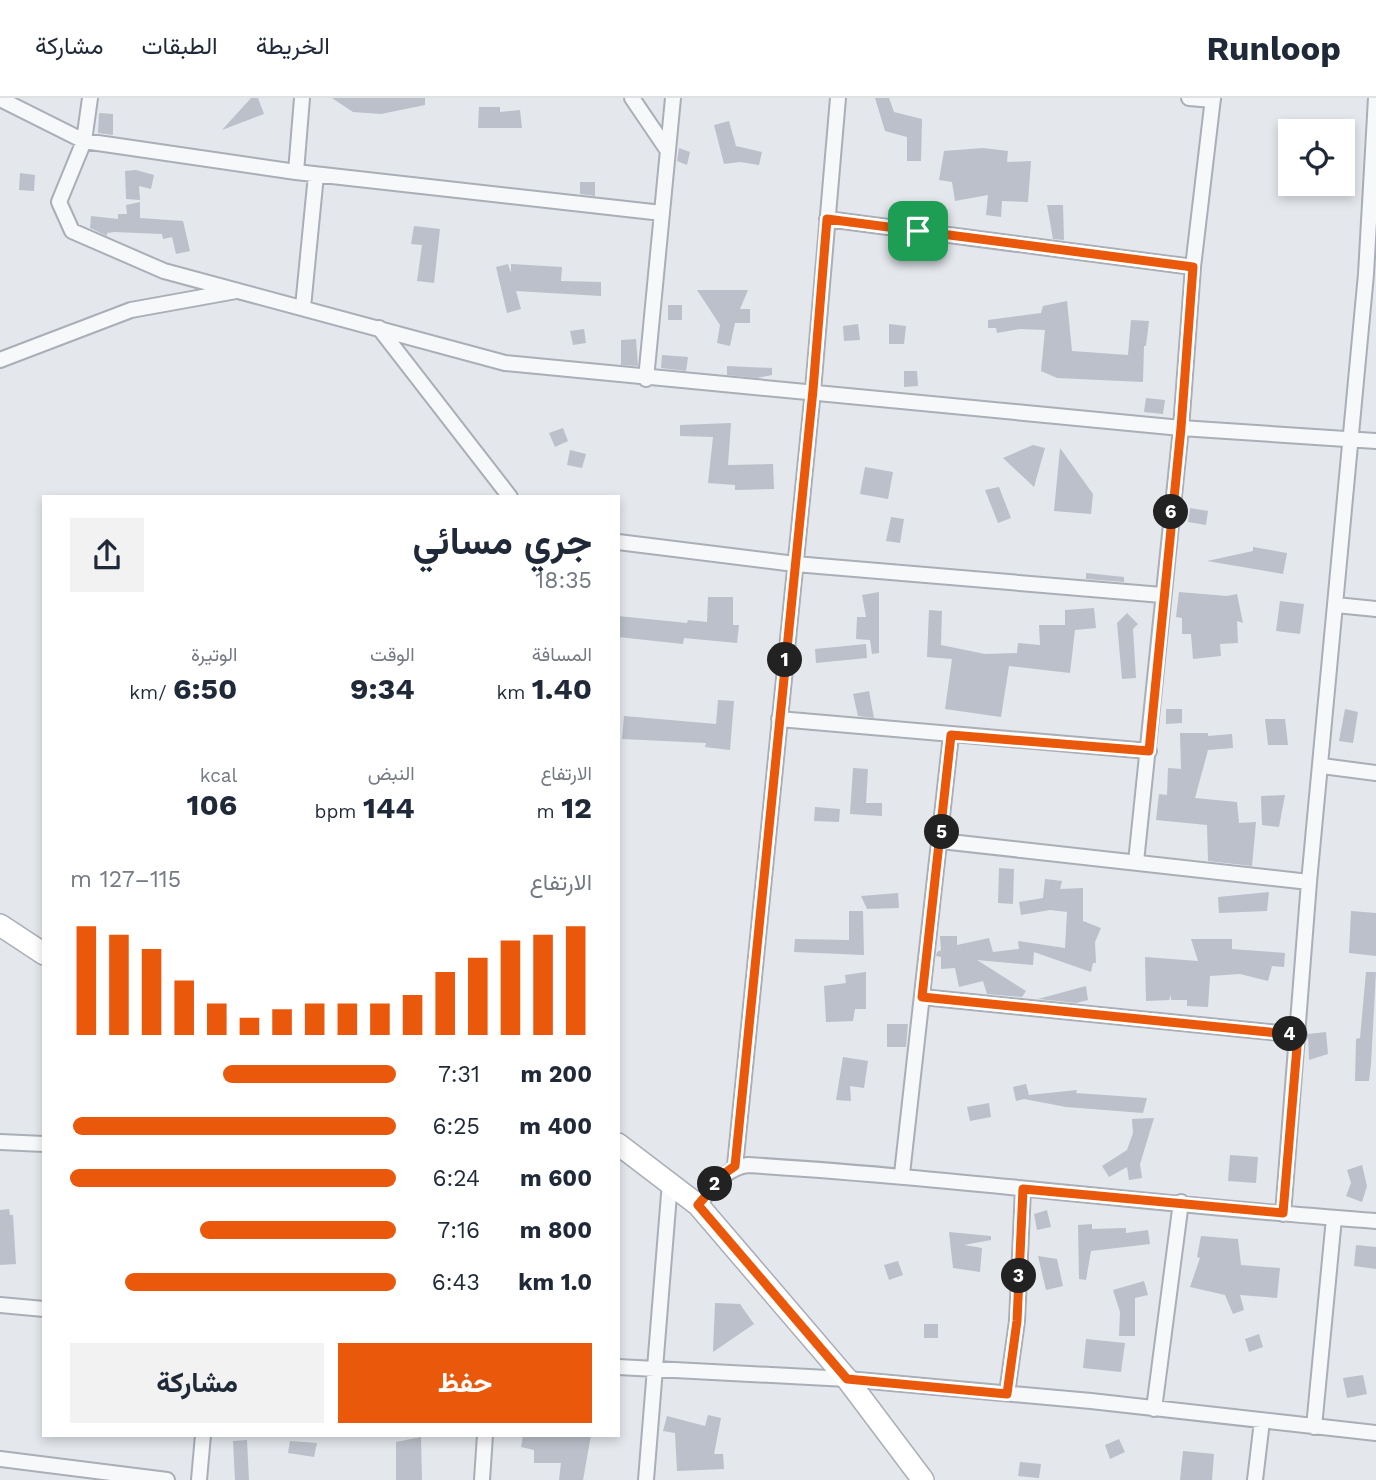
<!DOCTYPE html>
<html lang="ar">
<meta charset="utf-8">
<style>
body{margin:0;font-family:"Work Sans",Vazirmatn,sans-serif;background:#f2f2f3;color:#1f2937;direction:rtl;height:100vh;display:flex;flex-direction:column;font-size:26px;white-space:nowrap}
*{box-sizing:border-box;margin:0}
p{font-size:23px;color:#747a83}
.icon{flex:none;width:38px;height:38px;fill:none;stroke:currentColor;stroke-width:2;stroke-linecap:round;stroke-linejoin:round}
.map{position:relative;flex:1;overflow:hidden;direction:ltr}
.side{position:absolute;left:42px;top:397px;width:578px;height:942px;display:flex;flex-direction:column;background:#fff;border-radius:0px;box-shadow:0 4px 10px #0003;direction:rtl}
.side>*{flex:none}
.fabs{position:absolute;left:1278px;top:21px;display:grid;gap:14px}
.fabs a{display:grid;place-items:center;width:77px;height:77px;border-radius:0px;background:#fff;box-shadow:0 4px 10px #0003;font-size:35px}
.pin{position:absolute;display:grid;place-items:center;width:60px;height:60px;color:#fff;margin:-30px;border-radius:14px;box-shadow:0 4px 10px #0006}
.km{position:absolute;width:35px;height:35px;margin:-18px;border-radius:50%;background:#222;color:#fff;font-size:19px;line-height:35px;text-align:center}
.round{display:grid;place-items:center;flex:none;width:74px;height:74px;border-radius:0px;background:#f2f2f3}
.headline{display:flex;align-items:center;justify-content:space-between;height:119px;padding:0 28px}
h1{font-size:38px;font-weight:700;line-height:52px}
.figures{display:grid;grid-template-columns:repeat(3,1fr);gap:10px;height:119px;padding:7px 28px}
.figures div{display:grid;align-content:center}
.figures b{font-size:30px;font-weight:700}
.figures small{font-size:19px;font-weight:400}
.figures p{font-size:19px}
.chart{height:196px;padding:14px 28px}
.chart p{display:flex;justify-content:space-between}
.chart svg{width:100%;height:126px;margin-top:7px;stroke:#ea580c;stroke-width:6}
.action{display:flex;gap:14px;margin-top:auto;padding:14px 28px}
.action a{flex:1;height:80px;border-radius:0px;background:#ea580c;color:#fff;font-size:28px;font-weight:700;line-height:80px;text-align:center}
.action a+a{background:#f2f2f3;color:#1f2937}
ul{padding:0 28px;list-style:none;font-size:23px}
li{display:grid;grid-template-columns:112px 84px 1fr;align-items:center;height:52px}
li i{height:18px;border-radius:9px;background:#ea580c}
header{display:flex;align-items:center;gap:42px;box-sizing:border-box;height:98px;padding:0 35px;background:#fff;border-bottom:2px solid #e0e1e3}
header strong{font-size:33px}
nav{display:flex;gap:38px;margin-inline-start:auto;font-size:24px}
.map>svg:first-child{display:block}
.building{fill:#bbc0ca}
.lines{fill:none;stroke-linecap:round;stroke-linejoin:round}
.street-casing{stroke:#a9aeb7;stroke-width:18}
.secondary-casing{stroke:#a9aeb7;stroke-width:24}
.street{stroke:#f7f8fa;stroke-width:14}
.secondary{stroke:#fff;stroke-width:21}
.route-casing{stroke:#fff;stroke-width:14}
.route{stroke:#ea580c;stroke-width:9}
</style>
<header>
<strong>Runloop</strong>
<nav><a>الخريطة</a><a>الطبقات</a><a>مشاركة</a></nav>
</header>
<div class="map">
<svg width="1376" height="1382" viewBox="0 0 1376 1382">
<rect width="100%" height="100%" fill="#e4e7ec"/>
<path class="building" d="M 251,0 L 258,0 L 264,16 L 222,32 Z
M 332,0 L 425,0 L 425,7 L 381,16 L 353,14 Z
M 875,0 L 889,0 L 894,14 L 922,21 L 921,63 L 907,63 L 907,39 L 885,33 Z
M 479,9 L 500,9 L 500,14 L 520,12 L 522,30 L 478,30 Z
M 99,15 L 113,16 L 113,37 L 98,35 Z
M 729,23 L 736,48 L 762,54 L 759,67 L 740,64 L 724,66 L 714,27 Z
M 679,50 L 690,54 L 687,67 L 677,63 Z
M 983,50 L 1008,53 L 1007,64 L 1031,63 L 1028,104 L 1002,103 L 1001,119 L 986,117 L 988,97 L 955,103 L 952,84 L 939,82 L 944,53 Z
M 136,72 L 154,77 L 151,91 L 139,88 L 140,102 L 126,101 L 125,73 Z
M 20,75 L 35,77 L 34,93 L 19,92 Z
M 580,84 L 595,84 L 595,98 L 580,96 Z
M 140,104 L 140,120 L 183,123 L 190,153 L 176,156 L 172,139 L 163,141 L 162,136 L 114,134 L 107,135 L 107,138 L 90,130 L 91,118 L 118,121 L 118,116 L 127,116 L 126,107 Z
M 1047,107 L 1063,107 L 1064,142 L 1053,141 Z
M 414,128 L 440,131 L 434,185 L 417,183 L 422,147 L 411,146 Z
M 508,166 L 511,175 L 511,166 L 562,169 L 561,183 L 601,184 L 601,198 L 516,193 L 521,211 L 507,215 L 496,169 Z
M 697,192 L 748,192 L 740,211 L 750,211 L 750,225 L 735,225 L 730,248 L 717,245 L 720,227 Z
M 1067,203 L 1072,253 L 1128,257 L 1131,222 L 1149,223 L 1146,248 L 1144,248 L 1143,284 L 1057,280 L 1041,273 L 1045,232 L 1020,231 L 997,235 L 996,230 L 988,230 L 988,222 L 1041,215 L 1043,208 Z
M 668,207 L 682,207 L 682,222 L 668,222 Z
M 858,226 L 860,242 L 844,243 L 843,228 Z
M 889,226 L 906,228 L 904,246 L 889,246 Z
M 584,231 L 586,245 L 573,247 L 570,233 Z
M 636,241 L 638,268 L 621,267 L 621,242 Z
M 662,257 L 688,259 L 686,273 L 661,270 Z
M 727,268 L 772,270 L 772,277 L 757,280 L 727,277 Z
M 904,273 L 917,273 L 918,288 L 904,289 Z
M 1146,300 L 1165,302 L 1163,316 L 1144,314 Z
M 731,325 L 728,367 L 773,366 L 774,391 L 735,392 L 735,387 L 708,385 L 713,339 L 680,338 L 680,327 Z
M 563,330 L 568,343 L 555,349 L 549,335 Z
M 1033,347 L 1045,350 L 1034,389 L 1003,360 Z
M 1060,350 L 1093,396 L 1091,416 L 1054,413 Z
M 570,352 L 586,356 L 582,370 L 567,367 Z
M 865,369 L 893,374 L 888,401 L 860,396 Z
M 999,389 L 1011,420 L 998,425 L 985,392 Z
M 1190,410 L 1208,413 L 1206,427 L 1188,424 Z
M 891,419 L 904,421 L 900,445 L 886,443 Z
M 1253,449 L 1287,455 L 1283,476 L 1207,463 L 1253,453 Z
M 1086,475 L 1124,479 L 1124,484 L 1086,481 Z
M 879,494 L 879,555 L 872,556 L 870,542 L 856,541 L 857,519 L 866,519 L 862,497 Z
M 1179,494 L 1227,498 L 1237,496 L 1243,525 L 1237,523 L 1238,545 L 1220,546 L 1221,558 L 1193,561 L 1191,536 L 1182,536 L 1182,520 L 1176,519 Z
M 708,499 L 733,499 L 733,527 L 739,527 L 737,545 L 684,540 L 683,546 L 618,539 L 618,518 L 687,525 L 688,522 L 707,524 Z
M 1280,503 L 1304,506 L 1300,536 L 1276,533 Z
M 1094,510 L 1096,530 L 1075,532 L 1070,575 L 1009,568 L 1001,619 L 945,611 L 952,561 L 927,559 L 929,512 L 942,513 L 941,547 L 985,556 L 1017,555 L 1018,545 L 1040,547 L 1039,527 L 1065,527 L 1065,512 Z
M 1127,515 L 1138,526 L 1133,531 L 1136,580 L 1122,581 L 1117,525 Z
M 866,546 L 867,560 L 816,565 L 815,551 Z
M 869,593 L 874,620 L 858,618 L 853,596 Z
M 718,602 L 734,603 L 730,652 L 705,649 L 706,645 L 622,641 L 624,618 L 716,626 Z
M 1166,611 L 1182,611 L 1182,625 L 1166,626 Z
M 1345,611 L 1358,614 L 1353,645 L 1339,643 Z
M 1265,621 L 1285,621 L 1288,647 L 1268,647 Z
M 1180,635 L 1208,635 L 1208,638 L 1232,636 L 1233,650 L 1208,652 L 1195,700 L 1237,704 L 1239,725 L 1256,724 L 1252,768 L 1208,763 L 1207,727 L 1156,722 L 1159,696 L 1167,697 L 1168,670 L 1181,671 Z
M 853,670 L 868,671 L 866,705 L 882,705 L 882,718 L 850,716 Z
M 1285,697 L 1279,729 L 1262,727 L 1261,698 Z
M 815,709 L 840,711 L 839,724 L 814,723 Z
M 999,770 L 1014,771 L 1013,806 L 998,805 Z
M 1045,781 L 1062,783 L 1060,791 L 1083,790 L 1083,823 L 1101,830 L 1095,844 L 1096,865 L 1093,865 L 1091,874 L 1034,854 L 1033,867 L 977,862 L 1026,893 L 1022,899 L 987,896 L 983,883 L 959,889 L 955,870 L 941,871 L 941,859 L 936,858 L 937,854 L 941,852 L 940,838 L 957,838 L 957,847 L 989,840 L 993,854 L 1019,851 L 1018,843 L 1065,850 L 1067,814 L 1050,812 L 1021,817 L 1019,804 L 1043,800 Z
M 1269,794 L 1267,813 L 1219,815 L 1218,799 Z
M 898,795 L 899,810 L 867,811 L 861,798 Z
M 849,813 L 863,813 L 864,857 L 794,854 L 795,841 L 849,842 Z
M 1351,813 L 1376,815 L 1376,858 L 1349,855 Z
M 1191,841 L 1232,841 L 1232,851 L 1285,855 L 1284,869 L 1272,868 L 1268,883 L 1240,876 L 1210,878 L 1208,909 L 1187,908 L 1187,902 L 1171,902 L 1171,897 L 1169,902 L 1146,903 L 1145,859 L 1198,863 Z
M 866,874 L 866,911 L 855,911 L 853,923 L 826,924 L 824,888 L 846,885 L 845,877 Z
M 1366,874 L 1376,874 L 1371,966 L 1369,983 L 1355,983 L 1356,941 L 1360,940 Z
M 1086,888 L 1088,902 L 1076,905 L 1038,901 Z
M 887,926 L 908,926 L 906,949 L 887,949 Z
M 1326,934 L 1328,956 L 1309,962 L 1308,936 Z
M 843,959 L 868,963 L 864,990 L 850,988 L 851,1003 L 836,1002 Z
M 1026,986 L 1029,997 L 1077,992 L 1076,995 L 1147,1000 L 1143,1015 L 1066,1009 L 1024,1001 L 1016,1003 L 1013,989 Z
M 989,1005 L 991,1019 L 970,1023 L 967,1009 Z
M 1154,1020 L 1140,1066 L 1142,1080 L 1129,1082 L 1127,1069 L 1109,1079 L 1102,1068 L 1127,1052 L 1133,1035 L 1132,1021 Z
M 1230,1057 L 1258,1059 L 1256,1085 L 1228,1083 Z
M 1362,1067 L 1367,1088 L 1362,1104 L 1346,1098 L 1351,1085 L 1347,1072 Z
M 9,1111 L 10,1117 L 13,1117 L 16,1166 L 0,1167 L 0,1112 Z
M 1047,1112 L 1051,1129 L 1037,1132 L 1034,1116 Z
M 1092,1126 L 1092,1131 L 1126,1130 L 1126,1135 L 1148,1132 L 1150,1146 L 1091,1153 L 1086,1182 L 1079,1181 L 1078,1127 Z
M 949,1134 L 991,1138 L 991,1142 L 964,1147 L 982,1150 L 980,1174 L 953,1170 Z
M 1201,1138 L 1238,1141 L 1241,1167 L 1280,1170 L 1277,1200 L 1240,1197 L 1244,1212 L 1233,1216 L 1225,1197 L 1190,1189 L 1200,1160 L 1197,1159 Z
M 1356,1147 L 1376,1149 L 1376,1171 L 1354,1168 Z
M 1038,1158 L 1057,1161 L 1063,1188 L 1046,1192 Z
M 898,1163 L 903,1177 L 889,1182 L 884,1167 Z
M 1144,1183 L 1148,1197 L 1135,1200 L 1135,1238 L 1119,1238 L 1120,1214 L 1113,1192 Z
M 715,1205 L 740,1206 L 754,1226 L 713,1254 Z
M 924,1226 L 938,1226 L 938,1240 L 924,1240 Z
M 1259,1236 L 1263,1249 L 1249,1254 L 1245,1241 Z
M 1086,1241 L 1125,1245 L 1121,1274 L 1083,1270 Z
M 1363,1277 L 1367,1296 L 1347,1300 L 1343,1280 Z
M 708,1317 L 721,1320 L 714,1356 L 723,1356 L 724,1371 L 677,1373 L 675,1335 L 663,1333 L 667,1318 L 705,1328 Z
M 523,1337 L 591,1337 L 583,1382 L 559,1382 L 561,1365 L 534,1365 L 534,1352 L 521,1349 Z
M 421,1339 L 422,1382 L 396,1382 L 396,1344 Z
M 1119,1341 L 1125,1354 L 1110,1361 L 1105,1347 Z
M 247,1342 L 249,1382 L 235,1382 L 233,1343 Z
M 290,1343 L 317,1345 L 314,1359 L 288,1355 Z
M 1183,1353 L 1214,1356 L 1212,1382 L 1180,1382 Z
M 1020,1364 L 1041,1366 L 1039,1380 L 1018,1378 Z"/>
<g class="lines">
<defs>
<path id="street" d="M 90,0 L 84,43 L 296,74 L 302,0
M 632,0 L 668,53
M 1189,0 L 1213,2
M 0,1 L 84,43 L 59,104 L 72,133 L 164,173 L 505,265 L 1181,330 L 1376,343
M 296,74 L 662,115
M 827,121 L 1193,169
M 303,209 L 316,77
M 379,230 L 510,399
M 0,262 L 131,212 L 236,193
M 646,281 L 673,0
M 618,444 L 795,466 L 1162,497
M 1336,507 L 1376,511
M 779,621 L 1149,653
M 1322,668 L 1376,675
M 941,743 L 1309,784
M 1136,764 L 1181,330 L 1193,169 L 1213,0
M 922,899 L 1299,937
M 0,1044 L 44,1046
M 735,1068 L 813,292 L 838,0
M 902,1076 L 951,637
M 698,1107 C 713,1090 724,1070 748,1067 C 958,1080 1166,1108 1376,1123
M 1283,1116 L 1309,784 L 1366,176 L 1376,0
M 0,1207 L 44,1211
M 618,1269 L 847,1281 L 1091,1303 L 1376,1335
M 1007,1295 L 1017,1223 L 1023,1091
M 1154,1311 L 1181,1104
M 1314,1329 L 1334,1120
M 0,1361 L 167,1382
M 199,1382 L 203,1337
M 482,1382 L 485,1337
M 646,1382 L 670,1084
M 1255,1382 L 1262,1323"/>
<path id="secondary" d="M 0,827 L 44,856
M 618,1046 L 698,1107 L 847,1281 L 923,1382"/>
</defs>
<use href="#street" class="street-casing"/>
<use href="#secondary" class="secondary-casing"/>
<use href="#street" class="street"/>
<use href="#secondary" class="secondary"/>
</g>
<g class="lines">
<defs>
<path id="route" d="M 827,121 L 1193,169 L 1181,330 L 1149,653 L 951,637 L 922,899 L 1298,937 L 1283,1115 L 1023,1091 L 1017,1223 L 1007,1296 L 847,1281 L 698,1107 L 725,1075 L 735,1068 L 813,292 Z"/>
</defs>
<use href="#route" class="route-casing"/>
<use href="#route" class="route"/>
</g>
</svg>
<div class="fabs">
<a><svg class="icon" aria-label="locate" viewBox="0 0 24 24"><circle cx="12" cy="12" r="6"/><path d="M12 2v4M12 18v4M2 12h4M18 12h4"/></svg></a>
</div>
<div class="pin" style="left:918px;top:133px;background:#1e9e55"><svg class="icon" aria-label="arrive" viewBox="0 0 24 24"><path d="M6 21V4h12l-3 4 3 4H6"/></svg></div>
<b class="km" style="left:785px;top:562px">1</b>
<b class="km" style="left:715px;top:1086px">2</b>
<b class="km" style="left:1019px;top:1178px">3</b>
<b class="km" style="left:1290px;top:936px">4</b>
<b class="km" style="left:942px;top:734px">5</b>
<b class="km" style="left:1171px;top:414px">6</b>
<section class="side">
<div class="headline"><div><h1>جري مسائي</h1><p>18:35</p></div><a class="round"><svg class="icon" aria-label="share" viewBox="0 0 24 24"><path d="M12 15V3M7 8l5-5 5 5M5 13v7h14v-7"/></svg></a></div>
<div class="figures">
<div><p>المسافة</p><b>1.40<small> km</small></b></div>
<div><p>الوقت</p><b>9:34</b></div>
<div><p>الوتيرة</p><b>6:50<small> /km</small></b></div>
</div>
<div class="figures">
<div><p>الارتفاع</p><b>12<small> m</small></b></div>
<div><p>النبض</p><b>144<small> bpm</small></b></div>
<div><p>kcal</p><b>106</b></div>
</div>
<div class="chart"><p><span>الارتفاع</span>115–127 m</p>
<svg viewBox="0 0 160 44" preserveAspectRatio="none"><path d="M5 44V6M15 44V9M25 44V14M35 44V25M45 44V33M55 44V38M65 44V35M75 44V33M85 44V33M95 44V33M105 44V30M115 44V22M125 44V17M135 44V11M145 44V9M155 44V6"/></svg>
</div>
<ul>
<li><b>200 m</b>7:31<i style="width:53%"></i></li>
<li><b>400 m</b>6:25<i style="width:99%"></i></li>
<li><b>600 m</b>6:24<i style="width:100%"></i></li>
<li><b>800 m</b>7:16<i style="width:60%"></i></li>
<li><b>1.0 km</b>6:43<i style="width:83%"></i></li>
</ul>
<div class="action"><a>حفظ</a><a>مشاركة</a></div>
</section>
</div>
